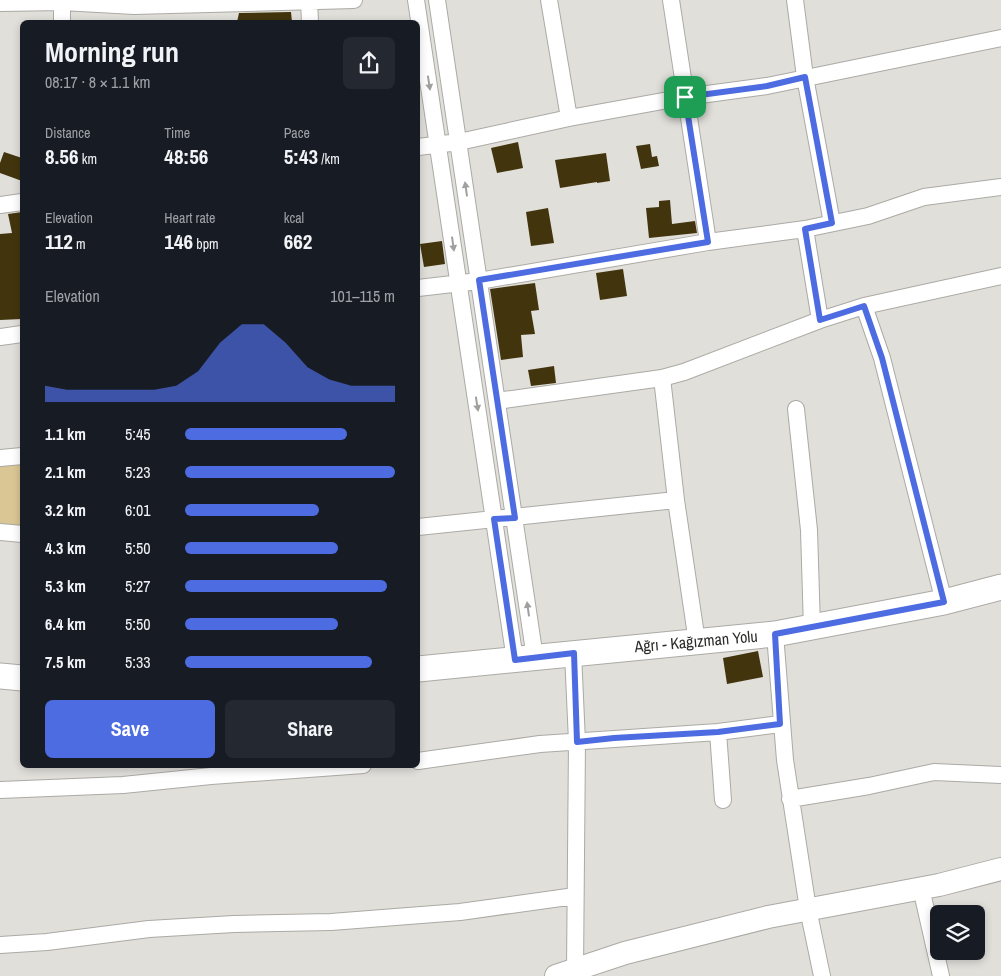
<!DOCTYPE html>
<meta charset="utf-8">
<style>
body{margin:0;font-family:"Archivo Narrow",sans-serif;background:#242831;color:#f1f3f6;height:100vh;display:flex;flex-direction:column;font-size:19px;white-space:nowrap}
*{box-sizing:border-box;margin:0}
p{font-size:16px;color:#9ea1a6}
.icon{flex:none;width:28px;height:28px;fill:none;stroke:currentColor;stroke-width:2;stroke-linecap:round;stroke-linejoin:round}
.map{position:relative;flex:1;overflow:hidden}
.sheet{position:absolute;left:20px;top:20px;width:400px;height:748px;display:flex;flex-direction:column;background:#171b24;border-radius:8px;box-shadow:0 2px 8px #0003}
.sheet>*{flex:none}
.tools{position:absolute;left:930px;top:905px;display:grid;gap:10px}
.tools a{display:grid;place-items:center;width:55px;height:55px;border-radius:8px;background:#171b24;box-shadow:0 2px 8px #0003;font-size:25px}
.pin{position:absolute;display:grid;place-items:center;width:42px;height:42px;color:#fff;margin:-21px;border-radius:10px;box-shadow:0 2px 8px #0006}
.round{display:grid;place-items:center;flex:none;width:52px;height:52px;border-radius:8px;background:#242831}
.overview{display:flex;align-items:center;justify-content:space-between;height:85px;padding:0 25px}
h1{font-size:28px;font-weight:700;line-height:38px}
.metrics{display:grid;grid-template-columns:repeat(3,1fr);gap:8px;height:85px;padding:5px 25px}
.metrics div{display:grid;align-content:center}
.metrics b{font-size:21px;font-weight:700}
.metrics small{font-size:14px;font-weight:400}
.metrics p{font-size:14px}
.chart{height:140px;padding:10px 25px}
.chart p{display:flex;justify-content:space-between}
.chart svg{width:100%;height:90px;margin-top:5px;fill:#4e6ce1;opacity:.7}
.primary-button{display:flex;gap:10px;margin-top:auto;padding:10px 25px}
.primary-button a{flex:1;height:58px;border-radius:8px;background:#4e6ce1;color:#fff;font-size:20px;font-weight:700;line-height:58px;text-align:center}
.primary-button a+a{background:#242831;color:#f1f3f6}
ul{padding:0 25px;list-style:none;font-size:16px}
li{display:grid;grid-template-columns:80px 60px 1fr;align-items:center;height:38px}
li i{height:12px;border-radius:6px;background:#4e6ce1}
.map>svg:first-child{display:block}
.green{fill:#dac695}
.building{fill:#42350e}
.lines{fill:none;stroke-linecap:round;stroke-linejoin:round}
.street-casing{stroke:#abaaa5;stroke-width:18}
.secondary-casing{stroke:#abaaa5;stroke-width:24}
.primary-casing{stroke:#abaaa5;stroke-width:27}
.street{stroke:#fff;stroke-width:16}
.secondary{stroke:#fff;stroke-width:22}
.primary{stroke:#fff;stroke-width:25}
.oneway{fill:#a0a09f}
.route-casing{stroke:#fff;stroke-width:10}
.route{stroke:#4e6ce1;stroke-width:6}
.labels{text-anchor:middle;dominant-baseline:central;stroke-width:5;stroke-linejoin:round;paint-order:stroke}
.street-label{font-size:16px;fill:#2c2c2a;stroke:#fff}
</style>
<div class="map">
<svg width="1001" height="976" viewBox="0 0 1001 976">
<rect width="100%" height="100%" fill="#e1dfda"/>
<path class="green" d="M 22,462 L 22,529 L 0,528 L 0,464 Z"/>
<path class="building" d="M 291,12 L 292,22 L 237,22 L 239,13 Z
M 518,142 L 523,168 L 497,173 L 491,148 Z
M 650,144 L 652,157 L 657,156 L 659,166 L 641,169 L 636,146 Z
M 4,152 L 22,158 L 22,181 L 0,173 L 0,163 Z
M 606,153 L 610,181 L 597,183 L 597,182 L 560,188 L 555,160 Z
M 670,200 L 672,224 L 695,221 L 697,233 L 649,238 L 646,208 L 659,207 L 659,201 Z
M 548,208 L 554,243 L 531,246 L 526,212 Z
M 22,212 L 22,319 L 0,320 L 0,234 L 12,233 L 8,214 Z
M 442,241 L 445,264 L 424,267 L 420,244 Z
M 623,269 L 627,296 L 600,300 L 596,273 Z
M 535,283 L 539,310 L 531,311 L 535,334 L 521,335 L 523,357 L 501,360 L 490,289 Z
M 554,366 L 556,383 L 531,386 L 528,370 Z
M 758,651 L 763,677 L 727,684 L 723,658 Z"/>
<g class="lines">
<defs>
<path id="street" d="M 416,0 L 515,660
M 437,0 L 535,658
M 549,0 L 569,118
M 671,0 L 708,242
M 795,0 L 805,77 L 832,223
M 309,1 L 310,22
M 0,3 L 62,2 L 134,6 L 354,0
M 62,22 L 62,0
M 418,147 L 459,142 L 569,118 L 685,97 L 767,86 L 1001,38
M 0,205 L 22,202
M 805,229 L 820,320
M 418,288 L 479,281 L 708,242 L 805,229 L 868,216 L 924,197 L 1001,187
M 864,306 L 882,358 L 944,602
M 0,337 L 22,334
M 662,378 L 676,500 L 697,642
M 497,401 L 662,378 L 684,372 L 820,320 L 864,306 L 1001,276
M 796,409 L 809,530 L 812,628
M 0,458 L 22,456
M 418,527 L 676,500
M 0,532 L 22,534
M 775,634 L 785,760 L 808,909 L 822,976
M 573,653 L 577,742 L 575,970
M 718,732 L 723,800
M 418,761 L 540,744 L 718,732 L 780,724
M 0,790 L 123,785 L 211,776 L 363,765
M 790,799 L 869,786 L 934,772 L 1001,775
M 921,888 L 941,976
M 0,945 L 47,942 L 149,929 L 234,924 L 331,922 L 460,912 L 575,896"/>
<path id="secondary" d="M 556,976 L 625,953 L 768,917 L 939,885 L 1001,869"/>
<path id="primary" d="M 418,669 L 775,634 L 944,602 L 1001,587
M 0,676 L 22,678"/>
</defs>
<use href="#street" class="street-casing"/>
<use href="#secondary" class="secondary-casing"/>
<use href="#primary" class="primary-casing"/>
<use href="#street" class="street"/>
<use href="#secondary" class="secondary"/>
<use href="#primary" class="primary"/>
</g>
<defs><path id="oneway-solid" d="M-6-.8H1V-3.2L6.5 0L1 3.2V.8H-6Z" transform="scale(1.25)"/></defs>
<g class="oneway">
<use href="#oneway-solid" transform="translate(429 83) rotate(81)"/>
<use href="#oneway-solid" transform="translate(466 189) rotate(-98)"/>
<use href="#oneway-solid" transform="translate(453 244) rotate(82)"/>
<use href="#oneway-solid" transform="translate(477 404) rotate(81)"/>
<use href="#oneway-solid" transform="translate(528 609) rotate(-98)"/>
</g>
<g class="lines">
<defs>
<path id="route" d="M 805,77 L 832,223 L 805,229 L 820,320 L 864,306 L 882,358 L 944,602 L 775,634 L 780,724 L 718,732 L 614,738 L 577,742 L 574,653 L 515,660 L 494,519 L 515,518 L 479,280 L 708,242 L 685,97 L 767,86 Z"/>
</defs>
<use href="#route" class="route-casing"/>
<use href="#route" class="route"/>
</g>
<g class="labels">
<g class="street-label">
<text transform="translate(696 641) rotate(-5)">Ağrı - Kağızman Yolu</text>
</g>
</g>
</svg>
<div class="tools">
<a><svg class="icon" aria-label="layers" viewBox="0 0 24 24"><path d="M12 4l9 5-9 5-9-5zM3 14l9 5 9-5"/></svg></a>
</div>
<div class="pin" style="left:685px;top:97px;background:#1e9e55"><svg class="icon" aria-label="arrive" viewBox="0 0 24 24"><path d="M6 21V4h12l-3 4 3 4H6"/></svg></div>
<section class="sheet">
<div class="overview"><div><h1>Morning run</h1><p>08:17 · 8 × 1.1 km</p></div><a class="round"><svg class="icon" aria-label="share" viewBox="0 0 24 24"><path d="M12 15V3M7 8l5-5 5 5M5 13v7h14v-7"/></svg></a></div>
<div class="metrics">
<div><p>Distance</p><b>8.56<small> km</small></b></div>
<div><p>Time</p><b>48:56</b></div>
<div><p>Pace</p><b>5:43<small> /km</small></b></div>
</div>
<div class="metrics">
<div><p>Elevation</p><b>112<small> m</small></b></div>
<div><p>Heart rate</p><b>146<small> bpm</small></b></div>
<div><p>kcal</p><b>662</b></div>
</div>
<div class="chart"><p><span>Elevation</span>101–115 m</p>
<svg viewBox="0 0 160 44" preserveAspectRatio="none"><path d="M0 44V36L10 38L20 38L30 38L40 38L50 38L60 36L70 29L80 15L90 6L100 6L110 15L120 27L130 33L140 36L150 36L160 36V44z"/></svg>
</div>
<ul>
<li><b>1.1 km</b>5:45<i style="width:77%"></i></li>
<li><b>2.1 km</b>5:23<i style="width:100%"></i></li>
<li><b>3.2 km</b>6:01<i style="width:64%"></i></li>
<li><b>4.3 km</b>5:50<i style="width:73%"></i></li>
<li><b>5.3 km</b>5:27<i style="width:96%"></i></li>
<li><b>6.4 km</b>5:50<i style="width:73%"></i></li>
<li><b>7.5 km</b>5:33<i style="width:89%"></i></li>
</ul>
<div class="primary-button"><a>Save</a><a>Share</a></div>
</section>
</div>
